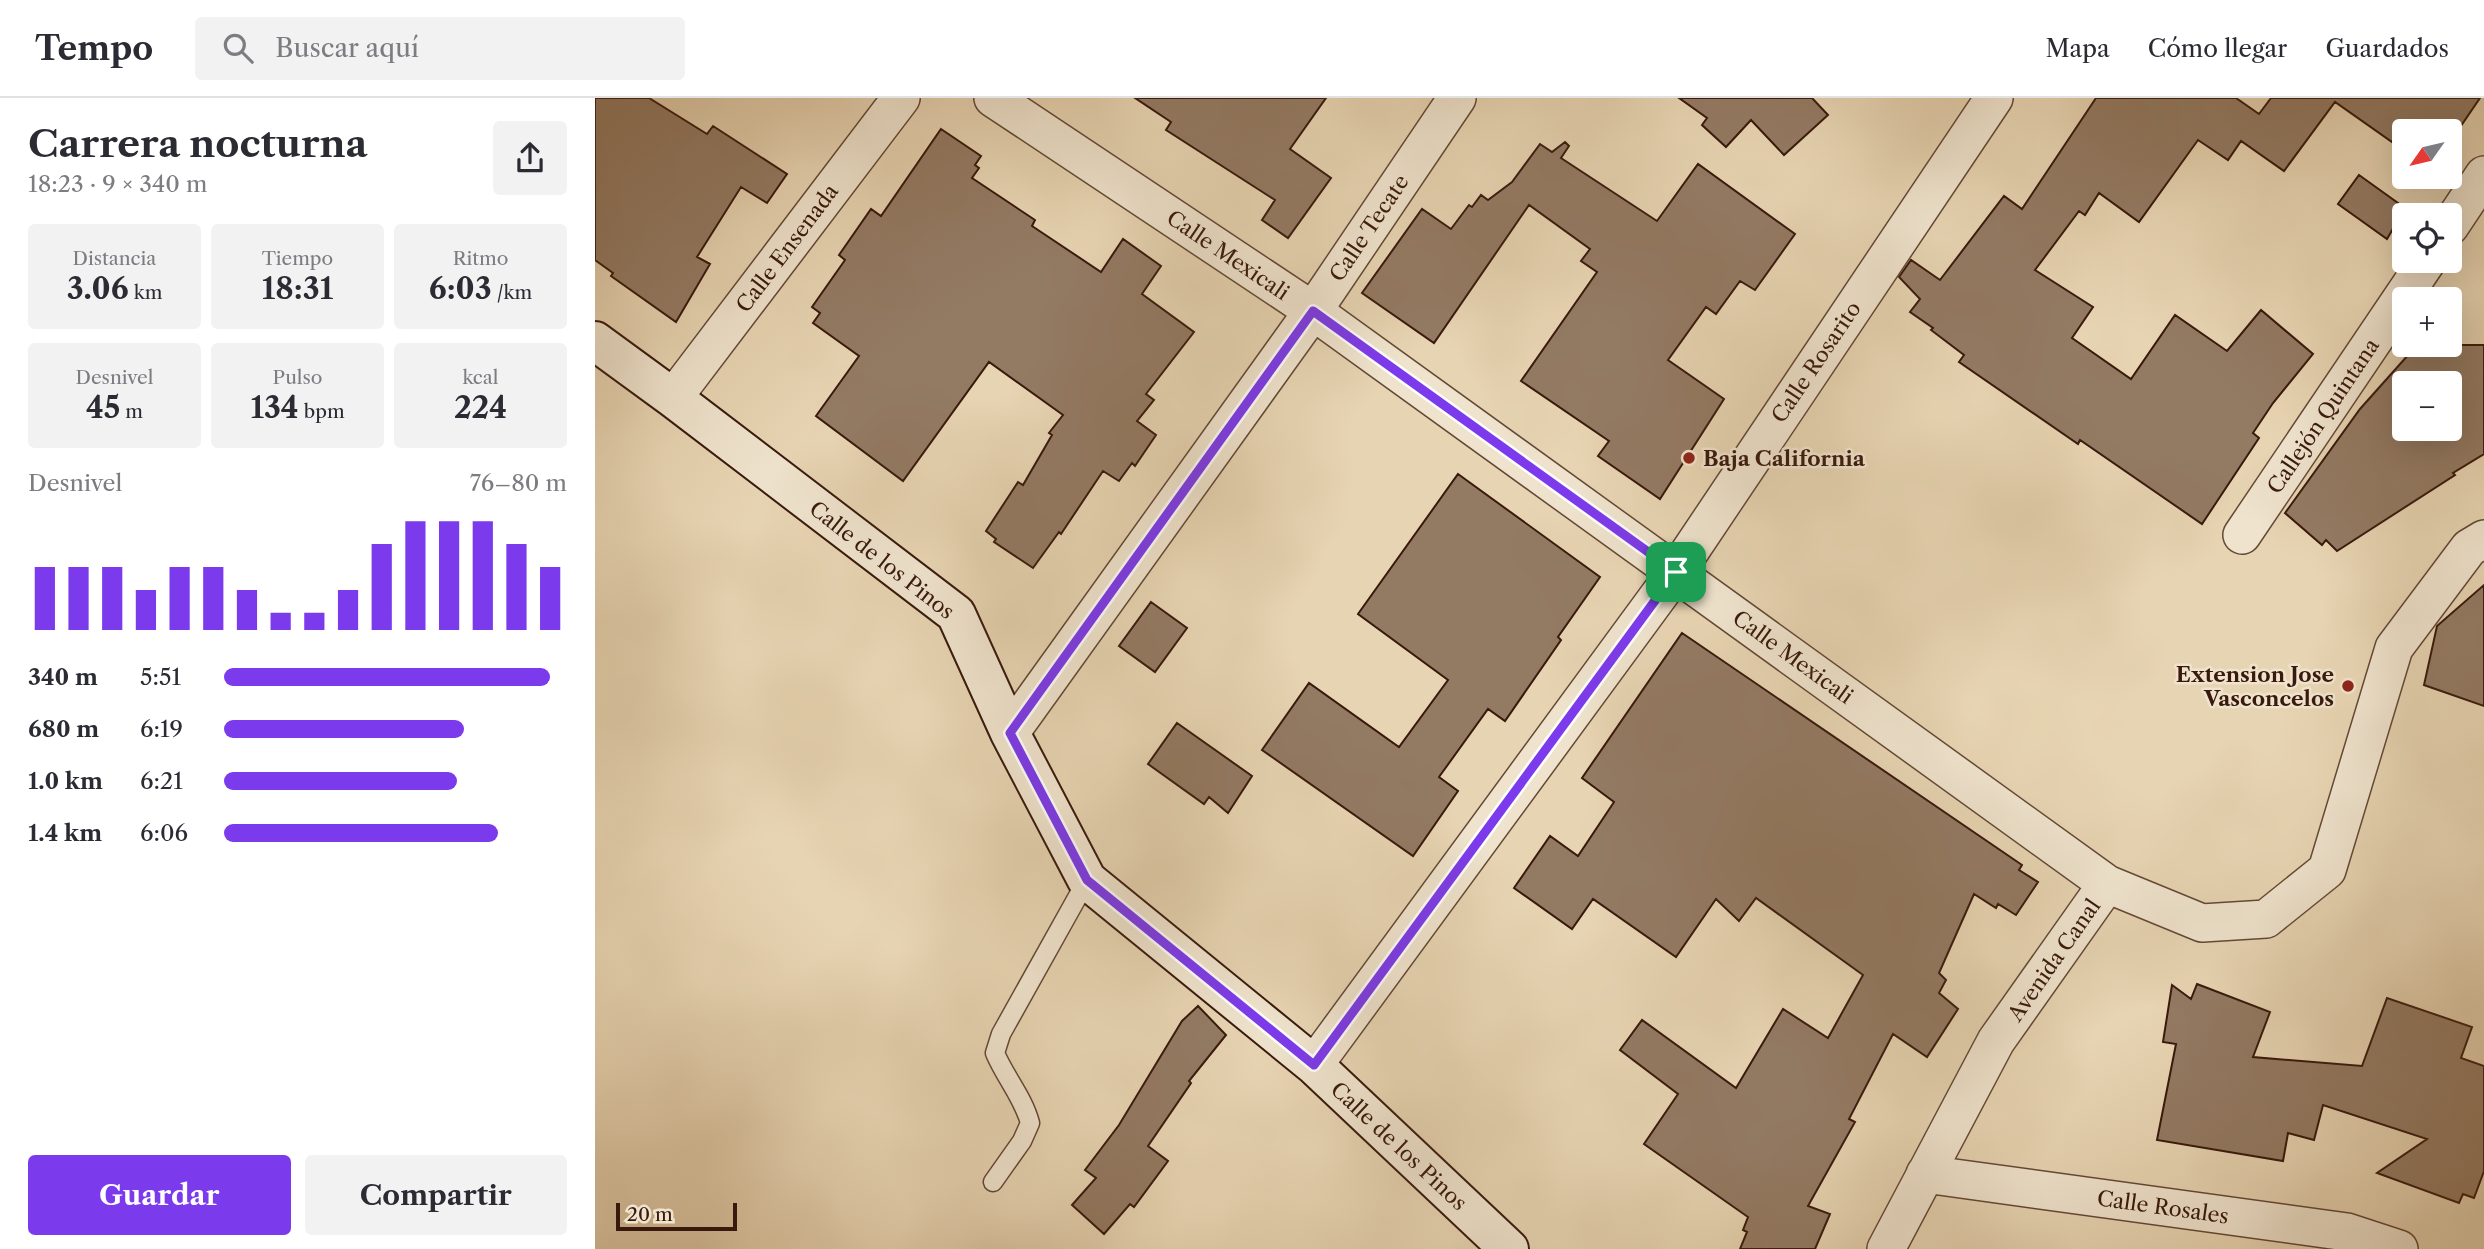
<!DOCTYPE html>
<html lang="es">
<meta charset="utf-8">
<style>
body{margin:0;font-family:"Libre Caslon Text",serif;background:#f2f2f3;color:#2b2b33;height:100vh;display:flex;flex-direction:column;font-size:26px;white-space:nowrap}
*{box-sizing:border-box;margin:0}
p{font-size:23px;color:#7c7c81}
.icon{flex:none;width:38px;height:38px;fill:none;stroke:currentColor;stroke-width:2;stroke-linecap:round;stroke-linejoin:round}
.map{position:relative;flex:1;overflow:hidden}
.details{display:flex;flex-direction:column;background:#fff;width:595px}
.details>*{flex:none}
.needle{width:46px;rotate:236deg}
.fabs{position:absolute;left:1797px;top:21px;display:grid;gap:14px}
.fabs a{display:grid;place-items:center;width:70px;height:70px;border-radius:7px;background:#fff;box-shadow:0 7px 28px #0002;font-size:35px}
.scale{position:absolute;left:21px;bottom:18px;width:121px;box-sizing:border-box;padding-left:7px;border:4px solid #39190d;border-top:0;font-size:19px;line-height:24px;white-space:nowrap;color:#39190d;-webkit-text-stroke:5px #efe3cd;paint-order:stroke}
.pin{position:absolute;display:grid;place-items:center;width:60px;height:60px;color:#fff;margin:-30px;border-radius:14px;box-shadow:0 4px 10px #0006}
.round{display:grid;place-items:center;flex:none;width:74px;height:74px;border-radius:7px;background:#f2f2f3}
.overview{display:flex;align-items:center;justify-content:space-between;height:119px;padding:0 28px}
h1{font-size:38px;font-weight:700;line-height:52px}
.stats{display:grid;grid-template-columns:repeat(3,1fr);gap:10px;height:119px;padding:7px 28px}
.stats div{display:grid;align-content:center;border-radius:7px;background:#f2f2f3;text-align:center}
.stats b{font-size:30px;font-weight:700}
.stats small{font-size:19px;font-weight:400}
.stats p{font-size:19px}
.chart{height:196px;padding:14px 28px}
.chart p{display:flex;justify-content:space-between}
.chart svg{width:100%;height:126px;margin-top:7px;stroke:#7c3aed;stroke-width:6}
.primary-button{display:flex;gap:14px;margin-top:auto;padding:14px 28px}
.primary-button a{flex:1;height:80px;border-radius:7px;background:#7c3aed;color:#fff;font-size:28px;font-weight:700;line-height:80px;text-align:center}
.primary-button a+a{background:#f2f2f3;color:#2b2b33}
ul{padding:0 28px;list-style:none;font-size:23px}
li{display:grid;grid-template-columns:112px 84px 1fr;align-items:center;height:52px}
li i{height:18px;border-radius:9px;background:#7c3aed}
header{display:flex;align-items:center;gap:42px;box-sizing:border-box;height:98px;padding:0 35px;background:#fff;border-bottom:2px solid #e1e1e2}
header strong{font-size:33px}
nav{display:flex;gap:38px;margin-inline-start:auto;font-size:24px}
.search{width:490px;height:63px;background:#f2f2f3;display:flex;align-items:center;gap:18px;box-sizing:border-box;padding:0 24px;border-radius:7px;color:#7c7c81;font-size:26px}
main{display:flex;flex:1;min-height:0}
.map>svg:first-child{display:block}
.building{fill:#937a63;stroke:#39190d;stroke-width:2;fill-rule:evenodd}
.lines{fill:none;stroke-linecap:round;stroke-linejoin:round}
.lane-casing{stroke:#644836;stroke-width:21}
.street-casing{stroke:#644836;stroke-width:40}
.secondary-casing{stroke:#39190d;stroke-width:42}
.lane{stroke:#efe3cd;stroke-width:18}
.street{stroke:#efe3cd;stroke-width:37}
.secondary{stroke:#efe3cd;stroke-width:38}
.route-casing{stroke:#fff;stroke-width:14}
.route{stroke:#7c3aed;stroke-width:9}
.poi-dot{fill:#8f2418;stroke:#efe3cd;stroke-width:2.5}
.labels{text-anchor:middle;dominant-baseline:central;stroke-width:5;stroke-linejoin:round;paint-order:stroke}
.street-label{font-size:21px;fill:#39190d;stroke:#efe3cd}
.poi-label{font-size:21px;font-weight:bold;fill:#39190d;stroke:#efe3cd;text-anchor:start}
</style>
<header>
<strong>Tempo</strong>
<div class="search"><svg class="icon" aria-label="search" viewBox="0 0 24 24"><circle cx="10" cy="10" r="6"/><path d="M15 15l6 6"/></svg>Buscar aquí</div>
<nav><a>Mapa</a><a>Cómo llegar</a><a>Guardados</a></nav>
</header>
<main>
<section class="details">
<div class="overview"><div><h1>Carrera nocturna</h1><p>18:23 · 9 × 340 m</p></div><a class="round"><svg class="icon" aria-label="share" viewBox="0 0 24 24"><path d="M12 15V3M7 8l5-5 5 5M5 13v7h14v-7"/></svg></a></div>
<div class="stats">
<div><p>Distancia</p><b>3.06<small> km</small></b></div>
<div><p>Tiempo</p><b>18:31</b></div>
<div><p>Ritmo</p><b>6:03<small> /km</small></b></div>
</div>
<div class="stats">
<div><p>Desnivel</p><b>45<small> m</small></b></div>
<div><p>Pulso</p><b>134<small> bpm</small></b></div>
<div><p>kcal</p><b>224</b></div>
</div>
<div class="chart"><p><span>Desnivel</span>76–80 m</p>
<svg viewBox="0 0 160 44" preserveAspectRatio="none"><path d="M5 44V22M15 44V22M25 44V22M35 44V30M45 44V22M55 44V22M65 44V30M75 44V38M85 44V38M95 44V30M105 44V14M115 44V6M125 44V6M135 44V6M145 44V14M155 44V22"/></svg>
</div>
<ul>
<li><b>340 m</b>5:51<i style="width:95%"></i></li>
<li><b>680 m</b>6:19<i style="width:70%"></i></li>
<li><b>1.0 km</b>6:21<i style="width:68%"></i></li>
<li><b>1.4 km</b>6:06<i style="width:80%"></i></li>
</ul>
<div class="primary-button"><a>Guardar</a><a>Compartir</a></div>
</section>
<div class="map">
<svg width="1889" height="1151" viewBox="0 0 1889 1151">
<rect width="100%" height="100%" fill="#e7d4b2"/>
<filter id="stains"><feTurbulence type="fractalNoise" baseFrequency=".00286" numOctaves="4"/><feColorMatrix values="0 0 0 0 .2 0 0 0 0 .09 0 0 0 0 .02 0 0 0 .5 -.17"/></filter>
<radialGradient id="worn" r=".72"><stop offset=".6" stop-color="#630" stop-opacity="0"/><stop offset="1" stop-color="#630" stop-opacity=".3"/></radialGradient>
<path class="building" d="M 0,0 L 54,0 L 112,36 L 118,28 L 192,76 L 172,105 L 146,89 L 102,159 L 115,166 L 81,224 L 16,178 L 18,175 L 0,162 Z
M 540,0 L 731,0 L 695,51 L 736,80 L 693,140 L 667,122 L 680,102 L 571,32 L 576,24 Z
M 1084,0 L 1217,0 L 1233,17 L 1189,57 L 1156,22 L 1131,49 L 1107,27 L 1112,20 Z
M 1501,0 L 1641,0 L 1664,16 L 1676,0 L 1885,0 L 1855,44 L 1855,33 L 1810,34 L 1805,31 L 1797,44 L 1740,4 L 1689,73 L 1646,43 L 1633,62 L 1603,42 L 1544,124 L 1504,95 L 1490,117 L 1484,113 L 1440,172 L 1498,209 L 1477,240 L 1536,281 L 1580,217 L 1632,253 L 1666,212 L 1718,256 L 1678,305 L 1658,335 L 1664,340 L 1607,426 L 1485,342 L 1483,346 L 1364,264 L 1369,257 L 1336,232 L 1338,230 L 1315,214 L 1325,201 L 1304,179 L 1316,162 L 1345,182 L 1409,98 L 1427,111 Z
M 346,31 L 386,58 L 380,67 L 384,70 L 377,80 L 440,122 L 437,128 L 506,174 L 528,141 L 566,168 L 547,196 L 599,234 L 551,296 L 559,302 L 542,323 L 561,337 L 540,368 L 537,365 L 524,383 L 508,373 L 466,436 L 464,434 L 438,470 L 399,444 L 401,441 L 391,433 L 423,384 L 428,387 L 457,337 L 454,335 L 468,317 L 394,264 L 308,383 L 221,318 L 264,258 L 218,225 L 225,215 L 217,209 L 250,162 L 244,157 L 276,111 L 286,118 Z
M 970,44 L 974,48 L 966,60 L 1062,123 L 1103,66 L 1200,136 L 1160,192 L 1145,183 L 1121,216 L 1111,209 L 1073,262 L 1129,301 L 1065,401 L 1003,358 L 1014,343 L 926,283 L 1002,174 L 986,163 L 995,151 L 934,107 L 839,245 L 767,195 L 827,111 L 856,131 L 874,107 L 877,109 L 886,97 L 893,102 L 917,84 L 945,46 L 957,54 Z
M 1764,77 L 1810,110 L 1792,141 L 1743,106 Z
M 1822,247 L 1889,247 L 1889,356 L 1858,375 L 1860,377 L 1742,453 L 1731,442 L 1727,447 L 1690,415 L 1765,311 ZM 1810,285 L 1855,285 L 1855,331 L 1810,331 Z
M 863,376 L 1005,479 L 963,539 L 966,542 L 910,623 L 893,611 L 844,679 L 863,693 L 818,758 L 667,652 L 714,585 L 804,649 L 853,582 L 763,516 Z
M 1889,487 L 1889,608 L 1829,587 L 1842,528 Z
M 556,504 L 592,530 L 560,574 L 524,548 Z
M 1087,535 L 1427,767 L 1424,772 L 1443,784 L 1421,817 L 1403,806 L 1401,810 L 1379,796 L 1344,875 L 1351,882 L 1344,895 L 1363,911 L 1332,959 L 1298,936 L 1254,1021 L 1260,1024 L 1213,1108 L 1235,1116 L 1220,1151 L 1145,1151 L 1152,1134 L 1148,1132 L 1153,1119 L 1049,1046 L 1083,996 L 1025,952 L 1047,922 L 1141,990 L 1188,911 L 1233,940 L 1268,877 L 1161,800 L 1144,823 L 1121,801 L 1081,859 L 998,801 L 977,831 L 919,790 L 955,738 L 983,758 L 1019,704 L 987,680 Z
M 582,625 L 657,678 L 633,715 L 614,699 L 609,706 L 553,666 Z
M 1602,886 L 1675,914 L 1658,959 L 1767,968 L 1792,900 L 1877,929 L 1866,960 L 1889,968 L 1889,1073 L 1879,1100 L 1868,1096 L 1864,1105 L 1782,1075 L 1832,1041 L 1728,1007 L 1719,1042 L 1693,1035 L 1688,1063 L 1562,1042 L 1581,946 L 1568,944 L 1577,887 L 1596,901 Z
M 603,908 L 631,937 L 594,983 L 596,985 L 553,1048 L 573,1063 L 539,1109 L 535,1106 L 509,1136 L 477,1107 L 501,1080 L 490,1072 L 524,1027 L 587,923 Z"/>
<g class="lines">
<defs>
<path id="lane" d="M 398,1084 L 427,1043 L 435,1025 C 428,999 410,979 400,955 L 406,936 L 492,782"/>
<path id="street" d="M 398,0 L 718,213 L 1512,786 L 1607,825 L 1671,821 L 1732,772 L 1799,550 L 1874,450 L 1889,441
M 1855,128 L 1889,77
M 78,300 L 306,0
M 1647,437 L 1832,163
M 415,635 L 718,213 L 862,0
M 719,967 L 1081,474 L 1399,0
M 1330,1076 L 1752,1134 L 1804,1151
M 1291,1151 L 1401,943 L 1512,786"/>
<path id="secondary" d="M 0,243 L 78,300 L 361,516 L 415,635 L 492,782 L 719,967 L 914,1151"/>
</defs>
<use href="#lane" class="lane-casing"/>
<use href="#street" class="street-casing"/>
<use href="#secondary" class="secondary-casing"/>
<use href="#lane" class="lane"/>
<use href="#street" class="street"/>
<use href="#secondary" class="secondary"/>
</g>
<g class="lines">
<defs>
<path id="route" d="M 718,213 L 1081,474 L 719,967 L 492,782 L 415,635 Z"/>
</defs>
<use href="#route" class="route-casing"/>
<use href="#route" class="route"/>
</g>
<g class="poi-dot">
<circle cx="1094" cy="360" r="7"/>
<circle cx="1753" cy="588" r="7"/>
</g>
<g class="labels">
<g class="street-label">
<text transform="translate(774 130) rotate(-56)">Calle Tecate</text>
<text transform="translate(192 150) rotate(-53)">Calle Ensenada</text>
<text transform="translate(633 157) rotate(34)">Calle Mexicali</text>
<text transform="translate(1221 264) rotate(-56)">Calle Rosarito</text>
<text transform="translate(1728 318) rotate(-56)">Callejón Quintana</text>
<text transform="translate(287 462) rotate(38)">Calle de los Pinos</text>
<text transform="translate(1198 559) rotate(36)">Calle Mexicali</text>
<text transform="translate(1459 862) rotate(-55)">Avenida Canal</text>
<text transform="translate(804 1048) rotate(43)">Calle de los Pinos</text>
<text transform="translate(1568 1109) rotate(8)">Calle Rosales</text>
</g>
<g class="poi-label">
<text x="1108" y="360">Baja California</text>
<text x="1739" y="576" text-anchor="end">Extension Jose<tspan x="1739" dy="24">Vasconcelos</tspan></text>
</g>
</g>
<rect width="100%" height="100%" filter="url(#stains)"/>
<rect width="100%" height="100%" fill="url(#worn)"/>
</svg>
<div class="fabs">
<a><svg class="needle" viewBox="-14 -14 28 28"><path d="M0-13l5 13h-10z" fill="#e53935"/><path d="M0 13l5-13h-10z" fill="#7c7c81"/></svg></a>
<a><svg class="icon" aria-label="locate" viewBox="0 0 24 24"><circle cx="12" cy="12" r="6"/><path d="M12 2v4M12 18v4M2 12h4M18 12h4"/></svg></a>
<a>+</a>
<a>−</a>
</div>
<div class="scale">20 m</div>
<div class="pin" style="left:1081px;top:474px;background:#1e9e55"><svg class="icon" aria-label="arrive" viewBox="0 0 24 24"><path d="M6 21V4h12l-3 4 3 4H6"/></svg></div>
</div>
</main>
